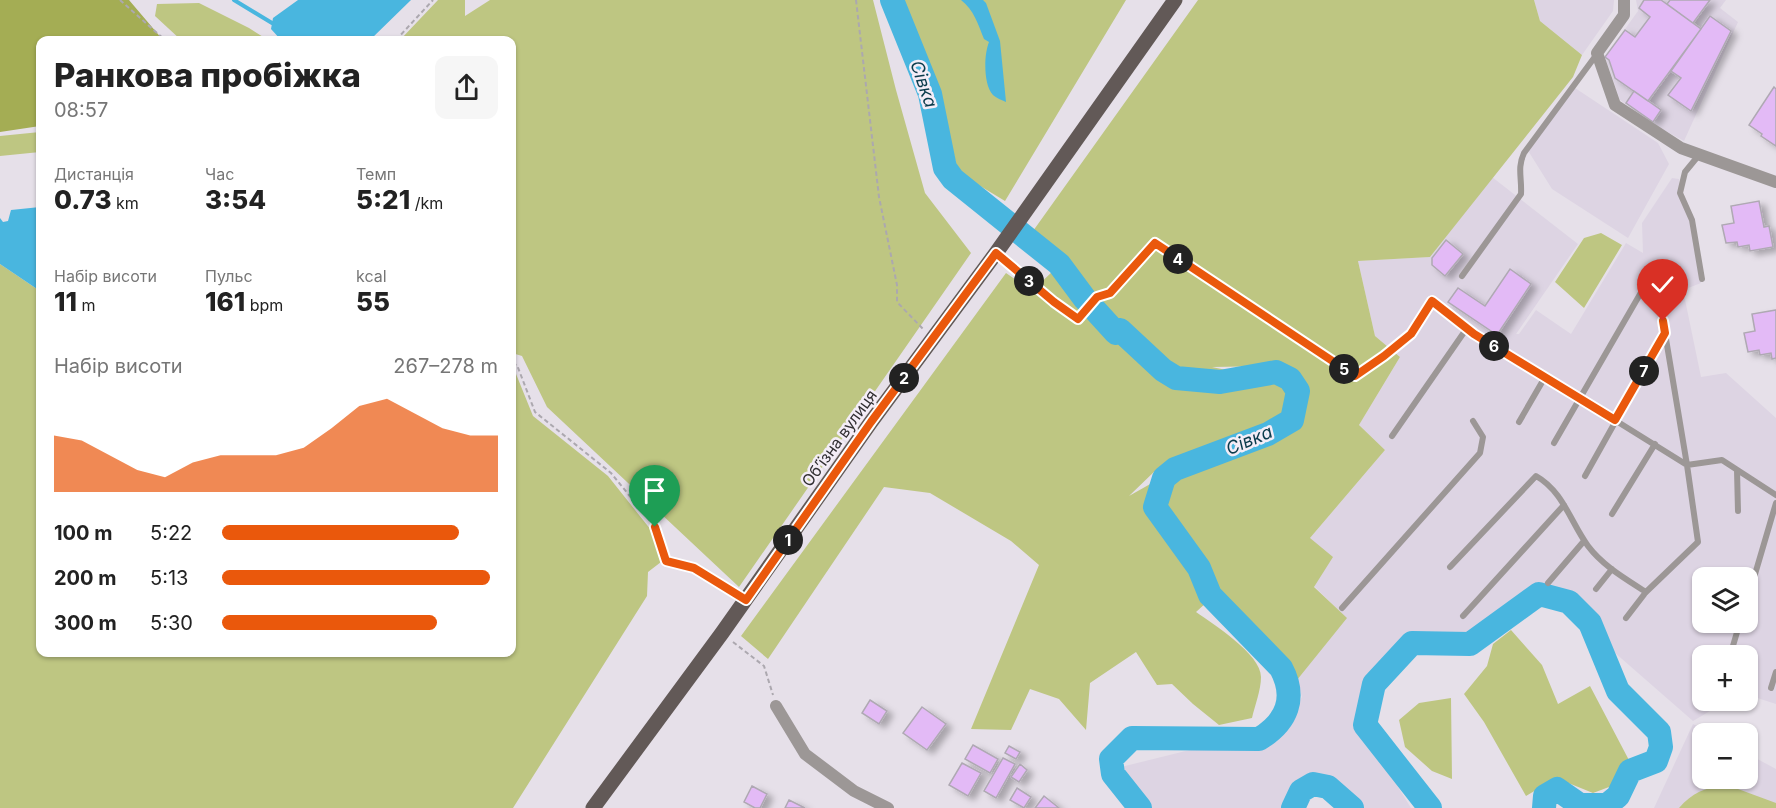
<!DOCTYPE html>
<html lang="uk">
<meta charset="utf-8">
<style>
body{margin:0;font-family:Inter,sans-serif;background:#f6f6f6;color:#222;height:100vh;display:flex;flex-direction:column;font-size:22px;white-space:nowrap}
*{box-sizing:border-box;margin:0}
p{font-size:20px;color:#767676}
.icon{flex:none;width:33px;height:33px;fill:none;stroke:currentColor;stroke-width:2;stroke-linecap:round;stroke-linejoin:round}
.map{position:relative;flex:1;overflow:hidden}
.sheet{position:absolute;left:36px;top:36px;width:480px;height:621px;display:flex;flex-direction:column;background:#fff;border-radius:12px;box-shadow:0 2px 4px #0004}
.sheet>*{flex:none}
.tools{position:absolute;left:1692px;top:567px;display:grid;gap:12px}
.tools a{display:grid;place-items:center;width:66px;height:66px;border-radius:12px;background:#fff;box-shadow:0 2px 4px #0004;font-size:30px}
.pin{position:absolute;display:grid;place-items:center;width:51px;height:51px;color:#fff;margin:-62px -26px;border-radius:50% 50% 50% 0;rotate:-45deg;box-shadow:0 0 6px #0007}
.pin .icon{rotate:45deg}
.km{position:absolute;width:30px;height:30px;margin:-15px;border-radius:50%;background:#222;color:#fff;font-size:16px;line-height:30px;text-align:center}
.round{display:grid;place-items:center;flex:none;width:63px;height:63px;border-radius:12px;background:#f6f6f6}
.overview{display:flex;align-items:center;justify-content:space-between;height:102px;padding:0 18px}
h1{font-size:33px;font-weight:800;line-height:45px}
.metrics{display:grid;grid-template-columns:repeat(3,1fr);gap:9px;height:102px;padding:6px 18px}
.metrics div{display:grid;align-content:center}
.metrics b{font-size:26px;font-weight:800}
.metrics small{font-size:16px;font-weight:400}
.metrics p{font-size:16px}
.chart{height:168px;padding:12px 18px}
.chart p{display:flex;justify-content:space-between}
.chart svg{width:100%;height:108px;margin-top:6px;fill:#ea580c;opacity:.7}
ul{padding:0 18px;list-style:none;font-size:20px}
li{display:grid;grid-template-columns:96px 72px 1fr;align-items:center;height:45px}
li i{height:15px;border-radius:8px;background:#ea580c}
.map>svg:first-child{display:block}
.built{fill:#ddd4e3;fill-rule:evenodd}
.green{fill:#bec682}
.forest{fill:#a4ad54}
.water{fill:#49b6df}
.lines{fill:none;stroke-linecap:round;stroke-linejoin:round}
.stream{stroke:#49b6df;stroke-width:4}
.river{stroke:#49b6df;stroke-width:24}
.building{fill:#e3baf6;stroke:#afa9b3;stroke-width:1.5;filter:url(#shadow)}
.path{stroke:#aca8af;stroke-width:2;stroke-dasharray:4.5 3;stroke-linecap:butt}
.lane{stroke:#9c9796;stroke-width:6}
.street{stroke:#9c9796;stroke-width:12}
.primary{stroke:#625957;stroke-width:15}
.route-casing{stroke:#fff;stroke-width:12}
.route{stroke:#ea580c;stroke-width:8}
.labels{text-anchor:middle;dominant-baseline:central;stroke-width:5;stroke-linejoin:round;paint-order:stroke}
.street-label{font-size:16px;fill:#312f32;stroke:#f4edf7}
.water-label{font-size:18px;font-style:italic;fill:#0a3b4c;stroke:#f4edf7}
</style>
<div class="map">
<svg width="1776" height="808" viewBox="0 0 1776 808">
<defs>
<filter id="shadow"><feDropShadow dx="6" dy="4" stdDeviation="3" flood-color="#0004"/></filter>
</defs>
<rect width="100%" height="100%" fill="#e6e0e9"/>
<path class="built" d="M 1534,0 L 1614,0 L 1613,11 L 1582,55 L 1540,21 Z
M 1636,0 L 1726,0 L 1720,8 L 1738,22 L 1684,141 L 1653,124 L 1620,100 L 1605,57 L 1638,11 Z
M 1575,88 L 1658,143 L 1669,164 L 1628,238 L 1552,189 L 1527,149 Z
M 1492,177 L 1578,244 L 1516,334 L 1519,334 L 1536,310 L 1571,334 L 1626,243 L 1643,253 L 1642,223 L 1672,178 L 1679,179 L 1681,200 L 1690,211 L 1701,283 L 1683,290 L 1701,377 L 1726,373 L 1776,418 L 1776,704 L 1748,695 L 1748,656 L 1702,656 L 1702,700 L 1727,701 L 1693,721 L 1614,652 L 1591,614 L 1557,592 L 1533,593 L 1469,639 L 1423,636 L 1414,638 L 1370,681 L 1361,704 L 1360,725 L 1411,808 L 1357,808 L 1353,799 L 1333,785 L 1310,781 L 1295,794 L 1287,808 L 1149,808 L 1121,767 L 1214,744 L 1262,744 L 1274,738 L 1302,697 L 1297,680 L 1346,618 L 1314,586 L 1310,538 L 1385,450 L 1359,425 L 1400,357 L 1375,336 L 1358,261 L 1430,257 ZM 1702,578 L 1748,578 L 1748,622 L 1702,622 Z
M 1693,724 L 1711,733 L 1702,734 L 1702,778 L 1748,778 L 1748,754 L 1776,769 L 1776,808 L 1654,808 Z"/>
<path class="green" d="M 438,0 L 465,0 L 465,16 L 490,0 L 873,0 L 896,90 L 925,193 L 971,253 L 739,587 L 547,407 L 522,356 L 512,353 L 512,40 L 400,40 Z
M 901,0 L 1126,0 L 1005,201 L 962,175 L 956,164 L 940,92 Z
M 1198,0 L 1534,0 L 1540,21 L 1582,55 L 1573,77 L 1430,257 L 1358,261 L 1375,336 L 1400,357 L 1359,425 L 1385,450 L 1310,538 L 1333,557 L 1314,587 L 1347,618 L 1297,680 L 1217,593 L 1204,566 L 1162,506 L 1173,481 L 1294,427 L 1307,391 L 1277,366 L 1212,367 L 1273,380 L 1288,392 L 1286,414 L 1157,469 L 1129,496 L 1152,483 L 1150,505 L 1194,572 L 1207,602 L 1196,612 C 1213,624 1261,654 1261,677 C 1261,690 1255,705 1252,718 L 1219,725 L 1193,704 L 1172,684 L 1157,685 L 1136,652 L 1090,683 L 1086,730 L 1059,699 L 1030,689 L 1011,730 L 971,729 L 1039,565 L 1011,541 L 930,493 L 884,487 L 768,659 L 741,636 L 1006,273 L 1032,291 L 1053,271 L 1093,317 L 1104,309 L 1065,261 L 1033,231 Z
M 199,3 L 249,28 L 268,40 L 181,40 L 155,16 L 157,4 Z
M 40,132 L 40,152 L 0,156 L 0,136 Z
M 1601,233 L 1622,245 L 1584,308 L 1555,282 L 1584,238 Z
M 0,264 L 40,291 L 40,652 L 512,652 L 512,368 L 514,369 L 533,416 L 608,476 L 651,530 L 661,562 L 648,572 L 647,596 L 513,808 L 0,808 Z
M 1511,630 L 1542,665 L 1558,704 L 1590,686 L 1631,764 L 1617,784 L 1593,793 L 1556,778 L 1526,796 L 1484,722 L 1464,694 L 1487,666 L 1493,644 Z
M 1451,698 L 1452,779 L 1432,771 L 1405,747 L 1399,720 L 1419,703 Z
M 1725,786 L 1738,789 L 1776,803 L 1776,808 L 1679,808 C 1692,793 1705,787 1725,786 Z"/>
<path class="forest" d="M 0,0 L 129,0 L 163,40 L 40,40 L 40,126 L 0,132 Z"/>
<path class="water" d="M 298,0 L 411,0 L 370,40 L 281,40 L 271,29 L 273,18 Z
M 961,0 L 983,0 L 986,3 L 1000,41 L 1006,102 C 1002,100 996,98 993,95 C 983,84 984,54 989,42 L 984,39 C 978,24 974,10 961,0 Z
M 40,207 L 40,291 L 0,264 L 0,218 L 3,222 L 8,221 L 11,210 Z"/>
<g class="lines">
<path class="stream" d="M 234,0 L 272,23"/>
<path class="river" d="M 892,0 L 930,94 L 945,168 L 953,179 L 1059,264 L 1085,299 L 1116,333 L 1120,330 L 1163,370 L 1176,378 L 1220,382 L 1276,372 L 1290,379 L 1298,391 L 1292,420 L 1268,434 L 1175,469 L 1164,478 L 1155,507 L 1199,568 L 1210,595 L 1281,668 C 1297,698 1287,722 1259,739 L 1132,738 L 1111,759 L 1113,774 L 1140,808
M 1293,808 L 1301,791 L 1313,784 L 1328,787 L 1352,808
M 1430,808 L 1365,725 L 1374,684 L 1412,643 L 1470,644 L 1539,594 L 1569,602 L 1590,623 L 1618,691 L 1659,732 L 1661,747 L 1656,761 L 1630,771 L 1618,796 L 1607,805 L 1580,805 L 1557,789 L 1545,796 L 1544,808"/>
</g>
<path class="building" d="M 1644,0 L 1661,0 L 1701,29 L 1648,101 L 1615,78 L 1609,60 L 1605,57 L 1625,30 L 1635,37 L 1650,17 L 1639,8 Z
M 1670,0 L 1710,0 L 1693,23 L 1667,4 Z
M 1710,16 L 1731,31 L 1691,111 L 1668,95 L 1681,78 L 1671,71 Z
M 1774,87 L 1776,89 L 1776,146 L 1761,136 L 1762,134 L 1749,125 Z
M 1634,91 L 1661,110 L 1653,122 L 1626,103 Z
M 1759,201 L 1764,227 L 1769,226 L 1773,247 L 1750,251 L 1749,245 L 1738,247 L 1737,242 L 1726,243 L 1722,225 L 1734,223 L 1731,206 Z
M 1446,240 L 1463,254 L 1445,276 L 1432,265 L 1432,258 Z
M 1510,269 L 1531,284 L 1497,335 L 1448,302 L 1458,288 L 1485,306 Z
M 1776,310 L 1776,358 L 1772,359 L 1771,353 L 1760,355 L 1759,350 L 1748,352 L 1744,333 L 1755,331 L 1752,314 Z
M 870,700 L 887,711 L 879,724 L 862,713 Z
M 922,707 L 946,724 L 927,750 L 903,733 Z
M 973,745 L 998,759 L 990,773 L 965,759 Z
M 1009,746 L 1020,752 L 1016,759 L 1005,753 Z
M 1003,758 L 1015,764 L 996,798 L 984,791 Z
M 962,763 L 981,773 L 968,796 L 949,785 Z
M 1020,764 L 1027,770 L 1019,782 L 1011,777 Z
M 752,786 L 767,794 L 760,808 L 755,808 L 744,802 Z
M 1017,788 L 1031,797 L 1024,808 L 1010,800 Z
M 1044,796 L 1059,808 L 1035,808 Z
M 789,800 L 805,808 L 785,808 Z"/>
<g class="lines">
<path class="path" d="M 120,0 L 165,40
M 856,0 L 879,197 L 897,285 L 897,302 L 923,329
M 396,40 L 433,0
M 1007,263 L 1078,319 L 1097,297 L 1110,293 L 1155,243 L 1355,376 L 1384,356 L 1411,334 L 1428,308
M 512,364 L 517,365 L 535,412 L 611,473 L 655,527 L 666,561 L 694,568 L 733,592
M 733,642 L 764,666 L 773,695"/>
<path class="lane" d="M 1699,155 L 1685,172 L 1680,193 L 1692,220 L 1702,279
M 1462,276 L 1521,194 C 1522,178 1517,168 1524,153 L 1597,54
M 1432,301 L 1467,328
M 1663,321 L 1687,465
M 1519,422 L 1545,377
M 1392,436 L 1467,328 L 1687,465
M 1554,443 L 1654,270
M 1737,470 L 1738,511
M 1585,476 L 1665,333
M 1612,514 L 1655,444
M 1450,567 L 1536,476 C 1563,491 1571,523 1588,546 C 1603,566 1626,579 1646,592
M 1548,583 L 1584,541
M 1596,589 L 1612,569
M 1748,598 L 1776,503
M 1342,608 L 1480,453 L 1483,437 L 1473,421
M 1463,616 L 1564,505
M 1626,618 L 1646,592 L 1698,542 L 1687,465 L 1722,460 L 1776,495
M 1730,656 L 1740,622
M 1771,688 L 1776,672"/>
<path class="street" d="M 1624,0 L 1624,15 L 1597,53 L 1615,105 L 1681,148 L 1776,182
M 776,706 L 805,754 L 854,791 L 888,808"/>
<path class="primary" d="M 593,808 L 722,633 L 871,422 L 996,253 L 1175,0"/>
</g>
<g class="lines">
<defs>
<path id="route" d="M 655,527 L 666,561 L 694,568 L 746,600 L 871,422 L 996,253 L 1054,302 L 1078,319 L 1097,297 L 1110,293 L 1155,243 L 1355,376 L 1384,356 L 1411,334 L 1432,301 L 1474,334 L 1615,420 L 1665,333 L 1663,321"/>
</defs>
<use href="#route" class="route-casing"/>
<use href="#route" class="route"/>
</g>
<g class="labels">
<g class="street-label">
<text transform="translate(839 438) rotate(-54)">Обʼїзна вулиця</text>
</g>
<g class="water-label">
<text transform="translate(924 84) rotate(71)">Сівка</text>
<text transform="translate(1249 440) rotate(-23)">Сівка</text>
</g>
</g>
</svg>
<div class="tools">
<a><svg class="icon" aria-label="layers" viewBox="0 0 24 24"><path d="M12 4l9 5-9 5-9-5zM3 14l9 5 9-5"/></svg></a>
<a>+</a>
<a>−</a>
</div>
<div class="pin" style="left:655px;top:527px;background:#1e9e55"><svg class="icon" aria-label="arrive" viewBox="0 0 24 24"><path d="M6 21V4h12l-3 4 3 4H6"/></svg></div>
<div class="pin" style="left:1663px;top:321px;background:#d93025"><svg class="icon" aria-label="check" viewBox="0 0 24 24"><path d="M5 12l5 5 9-10"/></svg></div>
<b class="km" style="left:788px;top:540px">1</b>
<b class="km" style="left:904px;top:378px">2</b>
<b class="km" style="left:1029px;top:281px">3</b>
<b class="km" style="left:1178px;top:259px">4</b>
<b class="km" style="left:1344px;top:369px">5</b>
<b class="km" style="left:1494px;top:346px">6</b>
<b class="km" style="left:1644px;top:371px">7</b>
<section class="sheet">
<div class="overview"><div><h1>Ранкова пробіжка</h1><p>08:57</p></div><a class="round"><svg class="icon" aria-label="share" viewBox="0 0 24 24"><path d="M12 15V3M7 8l5-5 5 5M5 13v7h14v-7"/></svg></a></div>
<div class="metrics">
<div><p>Дистанція</p><b>0.73<small> km</small></b></div>
<div><p>Час</p><b>3:54</b></div>
<div><p>Темп</p><b>5:21<small> /km</small></b></div>
</div>
<div class="metrics">
<div><p>Набір висоти</p><b>11<small> m</small></b></div>
<div><p>Пульс</p><b>161<small> bpm</small></b></div>
<div><p>kcal</p><b>55</b></div>
</div>
<div class="chart"><p><span>Набір висоти</span>267–278 m</p>
<svg viewBox="0 0 160 44" preserveAspectRatio="none"><path d="M0 44V21L10 23L20 29L30 35L40 38L50 32L60 29L70 29L80 29L90 26L100 18L110 9L120 6L130 12L140 18L150 21L160 21V44z"/></svg>
</div>
<ul>
<li><b>100 m</b>5:22<i style="width:86%"></i></li>
<li><b>200 m</b>5:13<i style="width:97%"></i></li>
<li><b>300 m</b>5:30<i style="width:78%"></i></li>
</ul>
</section>
</div>
